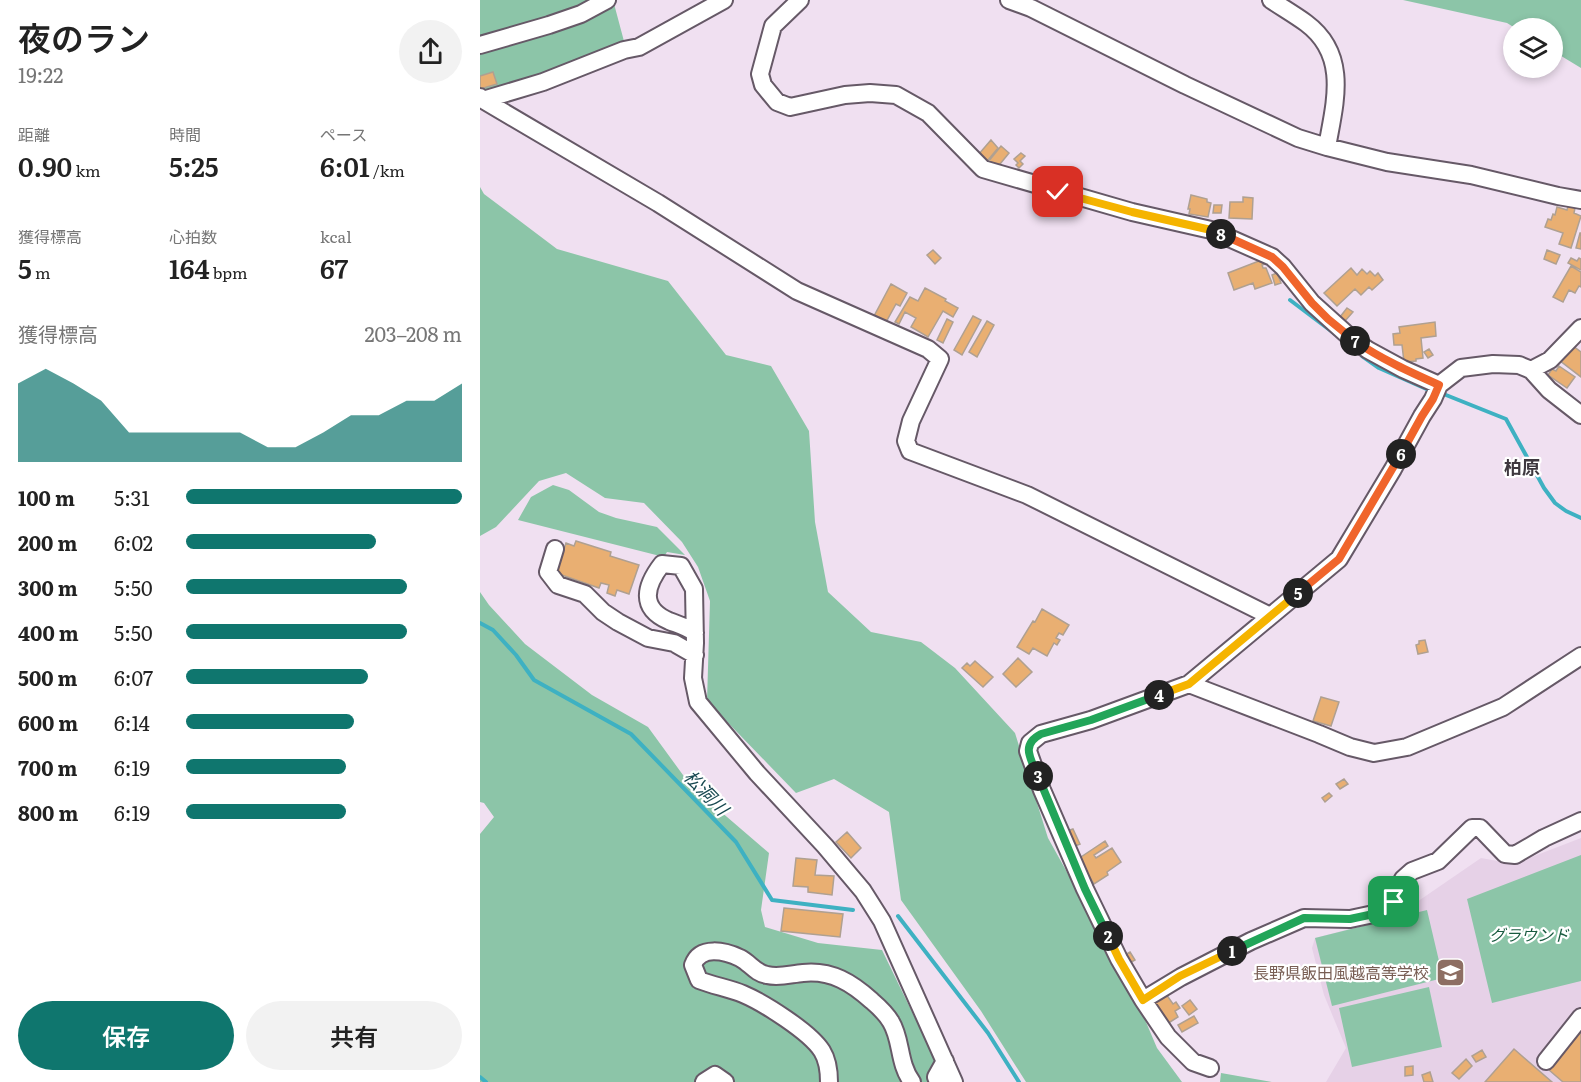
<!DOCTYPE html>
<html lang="ja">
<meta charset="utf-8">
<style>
body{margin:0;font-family:Literata,"Noto Sans JP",serif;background:#f2f2f2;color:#222;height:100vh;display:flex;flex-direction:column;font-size:22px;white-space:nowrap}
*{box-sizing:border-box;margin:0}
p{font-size:20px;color:#767676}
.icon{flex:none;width:33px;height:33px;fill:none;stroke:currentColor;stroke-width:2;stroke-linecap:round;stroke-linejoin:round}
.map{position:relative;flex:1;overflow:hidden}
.drawer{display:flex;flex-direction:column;background:#fff;width:480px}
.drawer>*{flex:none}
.buttons{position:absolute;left:1023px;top:18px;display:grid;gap:12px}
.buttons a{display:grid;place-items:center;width:60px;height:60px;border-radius:50%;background:#fff;box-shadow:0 3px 9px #0003;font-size:30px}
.pin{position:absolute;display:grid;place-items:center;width:51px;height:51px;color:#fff;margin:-26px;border-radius:12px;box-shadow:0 3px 9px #0006}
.km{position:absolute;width:30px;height:30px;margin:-15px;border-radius:50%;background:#222;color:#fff;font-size:16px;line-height:30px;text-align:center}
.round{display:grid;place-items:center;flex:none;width:63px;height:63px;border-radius:32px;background:#f2f2f2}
.overview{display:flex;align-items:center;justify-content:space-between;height:102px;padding:0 18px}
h1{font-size:33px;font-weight:600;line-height:45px}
.stats{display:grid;grid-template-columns:repeat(3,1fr);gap:9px;height:102px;padding:6px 18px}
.stats div{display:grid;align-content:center}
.stats b{font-size:26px;font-weight:600}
.stats small{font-size:16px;font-weight:400}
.stats p{font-size:16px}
.chart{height:168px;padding:12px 18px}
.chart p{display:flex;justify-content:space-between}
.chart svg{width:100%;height:108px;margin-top:6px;fill:#0f766e;opacity:.7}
.action{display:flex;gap:12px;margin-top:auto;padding:12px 18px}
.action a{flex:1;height:69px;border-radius:36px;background:#0f766e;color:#fff;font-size:24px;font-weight:600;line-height:69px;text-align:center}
.action a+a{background:#f2f2f2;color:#222}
ul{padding:0 18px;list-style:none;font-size:20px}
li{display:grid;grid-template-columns:96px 72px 1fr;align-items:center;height:45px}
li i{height:15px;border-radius:8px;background:#0f766e}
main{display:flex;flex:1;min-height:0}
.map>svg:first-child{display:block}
.built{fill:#e6d1e7}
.green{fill:#8cc5a8}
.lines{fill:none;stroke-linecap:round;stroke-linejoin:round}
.stream{stroke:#3eb1c2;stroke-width:4}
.building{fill:#e9af72;stroke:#afa091;stroke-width:1.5}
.minor-casing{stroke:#665967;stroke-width:20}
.minor{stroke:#fff;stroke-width:16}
.split-1-casing{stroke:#fff;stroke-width:12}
.split-2-casing{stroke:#fff;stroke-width:12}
.split-3-casing{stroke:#fff;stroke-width:12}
.split-4-casing{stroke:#fff;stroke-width:12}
.split-5-casing{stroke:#fff;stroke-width:12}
.split-6-casing{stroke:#fff;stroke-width:12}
.split-7-casing{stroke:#fff;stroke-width:12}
.split-8-casing{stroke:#fff;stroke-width:12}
.split-9-casing{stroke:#fff;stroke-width:12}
.split-1{stroke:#22a559;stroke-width:8}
.split-2{stroke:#f5b400;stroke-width:8}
.split-3{stroke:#22a559;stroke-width:8}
.split-4{stroke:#22a559;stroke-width:8}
.split-5{stroke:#f5b400;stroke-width:8}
.split-6{stroke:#f0652b;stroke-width:8}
.split-7{stroke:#f0652b;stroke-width:8}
.split-8{stroke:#f0652b;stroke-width:8}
.split-9{stroke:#f5b400;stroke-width:8}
.labels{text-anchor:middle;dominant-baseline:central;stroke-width:4.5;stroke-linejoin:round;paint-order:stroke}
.park-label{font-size:16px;font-style:italic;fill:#185a3f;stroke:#fff}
.education-label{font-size:16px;fill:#785e54;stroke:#fff;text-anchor:end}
.neighbourhood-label{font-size:18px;font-weight:bold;fill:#3e383f;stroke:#fff}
.water-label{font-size:18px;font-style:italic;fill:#174850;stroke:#fff}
</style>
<main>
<section class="drawer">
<div class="overview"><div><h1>夜のラン</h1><p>19:22</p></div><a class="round"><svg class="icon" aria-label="share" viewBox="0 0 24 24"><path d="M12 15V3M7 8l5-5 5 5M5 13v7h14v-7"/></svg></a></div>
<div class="stats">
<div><p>距離</p><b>0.90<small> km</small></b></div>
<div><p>時間</p><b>5:25</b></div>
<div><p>ペース</p><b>6:01<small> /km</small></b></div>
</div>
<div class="stats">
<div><p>獲得標高</p><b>5<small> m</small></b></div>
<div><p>心拍数</p><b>164<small> bpm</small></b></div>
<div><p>kcal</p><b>67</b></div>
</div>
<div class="chart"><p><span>獲得標高</span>203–208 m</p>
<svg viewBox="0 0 160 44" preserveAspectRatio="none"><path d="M0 44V12L10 6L20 12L30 19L40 32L50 32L60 32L70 32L80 32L90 38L100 38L110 32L120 25L130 25L140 19L150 19L160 12V44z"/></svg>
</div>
<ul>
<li><b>100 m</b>5:31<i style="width:100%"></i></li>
<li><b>200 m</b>6:02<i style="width:69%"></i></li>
<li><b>300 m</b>5:50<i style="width:80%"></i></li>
<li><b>400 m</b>5:50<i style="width:80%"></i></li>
<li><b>500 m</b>6:07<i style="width:66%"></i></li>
<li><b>600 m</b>6:14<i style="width:61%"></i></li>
<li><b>700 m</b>6:19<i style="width:58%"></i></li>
<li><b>800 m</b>6:19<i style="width:58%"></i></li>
</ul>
<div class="action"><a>保存</a><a>共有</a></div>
</section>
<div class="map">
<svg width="1101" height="1082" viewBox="0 0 1101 1082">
<rect width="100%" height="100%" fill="#f0e0f1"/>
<path class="built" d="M 1101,838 L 1101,1082 L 846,1082 L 866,1048 L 844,995 L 832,948 L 835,938 L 915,917 L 1001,858 L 1034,864 Z"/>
<path class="green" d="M 0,0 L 133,0 L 145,45 L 63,78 L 0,93 Z
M 923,0 L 1101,0 L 1101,68 L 1073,51 L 1072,28 L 1035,28 L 1027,23 Z
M 0,187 L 4,194 L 77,249 L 188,281 L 246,355 L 291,366 L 329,431 L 335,522 L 348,592 L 391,632 L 441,642 L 475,668 L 535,733 L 568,838 L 652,989 L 677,1048 L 702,1082 L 546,1082 L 501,1011 L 421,900 L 409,812 L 354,779 L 316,793 L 227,701 L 230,601 L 218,567 L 202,542 L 164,503 L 125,498 L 86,473 L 59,481 L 16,527 L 0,536 Z
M 73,485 L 89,490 L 119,512 L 136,518 L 177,527 L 205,555 L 187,552 L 184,557 L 38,520 L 51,497 Z
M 0,592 L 9,605 L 45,644 L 112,695 L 168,727 L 211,786 L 289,853 L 281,910 L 285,927 L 338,943 L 402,950 L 466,1082 L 0,1082 L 0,834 L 14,817 L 4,803 L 0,802 Z
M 1101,855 L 1101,981 L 1012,1003 L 987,899 Z
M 947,910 L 963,978 L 852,1006 L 835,938 Z
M 949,987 L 962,1047 L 872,1067 L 859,1008 Z
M 741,1073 L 792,1082 L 740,1082 Z"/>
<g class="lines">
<path class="stream" d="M 810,300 L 855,334
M 882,356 L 899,368 L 951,391
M 966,395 L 1026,419 L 1064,488 L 1075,503 L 1086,511 L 1101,518
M 0,623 L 13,630 L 36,655 L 54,680 L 151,734 L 256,842 L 292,900 L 373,910
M 418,916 L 508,1033 L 539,1082
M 0,1077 L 6,1082"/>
</g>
<path class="building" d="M 13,72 L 17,84 L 0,89 L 0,76 Z
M 511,140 L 518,148 L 504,165 L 498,155 Z
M 521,146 L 529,153 L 516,169 L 508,162 Z
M 541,153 L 545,156 L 540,161 L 543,164 L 539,168 L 536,165 L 538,163 L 534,159 Z
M 711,195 L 727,199 L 727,202 L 731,203 L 728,217 L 709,214 L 710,209 L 708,209 Z
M 763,197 L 773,198 L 772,219 L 749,218 L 750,202 L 763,202 Z
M 734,205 L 742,205 L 741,213 L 733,213 Z
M 1088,206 L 1095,208 L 1094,213 L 1101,216 L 1091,248 L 1079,244 L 1083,233 L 1065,227 L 1068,219 L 1071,220 L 1073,214 L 1075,215 L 1077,207 L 1087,210 Z
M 1100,233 L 1101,233 L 1101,249 L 1096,248 Z
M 453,250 L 461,258 L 455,264 L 447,255 Z
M 1067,250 L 1080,255 L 1076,264 L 1064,259 Z
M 1091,258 L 1097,261 L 1099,258 L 1101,259 L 1101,270 L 1088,263 Z
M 784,259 L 785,264 L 782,265 L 783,268 L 786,268 L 792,283 L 775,289 L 773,283 L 754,290 L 748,273 Z
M 1091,266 L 1101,272 L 1101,287 L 1099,286 L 1095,293 L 1089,290 L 1083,302 L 1073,297 Z
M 871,268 L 877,275 L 882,269 L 887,274 L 890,271 L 895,276 L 898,273 L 903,280 L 892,290 L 889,287 L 881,295 L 875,289 L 857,306 L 844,293 Z
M 797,273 L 801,283 L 795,285 L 792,275 Z
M 411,284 L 427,293 L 420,306 L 416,304 L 405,324 L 393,318 Z
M 445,288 L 466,299 L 465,301 L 478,308 L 473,317 L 463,311 L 448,337 L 431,327 L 436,318 L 425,312 L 419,324 L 415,322 L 430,297 L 438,301 Z
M 867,308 L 873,312 L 865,321 L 860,317 Z
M 493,316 L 501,320 L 482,355 L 474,350 Z
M 467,319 L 473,322 L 463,343 L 457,340 Z
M 507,321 L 514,325 L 497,357 L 489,352 Z
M 955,322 L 956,336 L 941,338 L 943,358 L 936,359 L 936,361 L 924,362 L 922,345 L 914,345 L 913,334 L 920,333 L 919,327 Z
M 1093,346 L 1101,352 L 1101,377 L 1079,360 L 1082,356 L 1084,358 Z
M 949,349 L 953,355 L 948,358 L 944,352 Z
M 1079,366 L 1095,377 L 1087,388 L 1068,375 L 1072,369 L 1076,371 Z
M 96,541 L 131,552 L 130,556 L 159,565 L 149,594 L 137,590 L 135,596 L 127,593 L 129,585 L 121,583 L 119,588 L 76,573 L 86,543 L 94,546 Z
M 562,609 L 589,625 L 583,635 L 579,633 L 576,638 L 580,640 L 577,645 L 574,643 L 567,656 L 553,648 L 549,654 L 537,647 L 553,621 L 555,622 Z
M 945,640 L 948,652 L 938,654 L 936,645 L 939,644 L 939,641 Z
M 538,658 L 552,672 L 536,687 L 523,674 Z
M 495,661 L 513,677 L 503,687 L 482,668 L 487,663 L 490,666 Z
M 841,697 L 859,702 L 851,726 L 833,721 Z
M 864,779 L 868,784 L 860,789 L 856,784 Z
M 849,793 L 852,796 L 845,802 L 842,798 Z
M 593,829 L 600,844 L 595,846 L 587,831 Z
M 367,832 L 381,848 L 371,858 L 356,842 Z
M 625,841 L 628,846 L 614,855 L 616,858 L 632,848 L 641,862 L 627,872 L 628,875 L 614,884 L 599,861 L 601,857 Z
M 316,858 L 337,860 L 335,875 L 354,876 L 352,895 L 328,892 L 328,887 L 313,886 Z
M 304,908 L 363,914 L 360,937 L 301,931 Z
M 650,952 L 655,960 L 648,964 L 643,956 Z
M 686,994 L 693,1004 L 696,1002 L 700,1008 L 695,1011 L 698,1017 L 687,1024 L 672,1003 Z
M 710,1000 L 717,1009 L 709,1015 L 702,1006 Z
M 714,1016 L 718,1023 L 702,1032 L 698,1025 Z
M 1101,1031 L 1101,1082 L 1083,1082 L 1069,1070 Z
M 1034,1049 L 1072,1082 L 1005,1082 Z
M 1002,1050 L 1006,1057 L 996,1062 L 992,1056 Z
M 986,1059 L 992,1066 L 979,1079 L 972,1073 Z
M 933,1066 L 933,1075 L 925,1076 L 925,1067 Z
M 950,1072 L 953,1082 L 944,1082 L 942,1075 Z"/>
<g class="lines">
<defs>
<path id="minor" d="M 320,0 L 293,26 L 280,74 L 283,85 L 297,102 L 310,107 L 365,95 L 390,93 L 416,95 L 448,113 L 503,169 L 652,212 L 731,230 L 792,257 L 803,267 L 832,303 L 872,339 L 888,350 L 923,369 L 959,385
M 529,0 L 551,8 L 705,85 L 818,138 L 847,147 L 907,162 L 991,175 L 1078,196 L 1101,200
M 791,0 C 803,8 815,15 826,23 C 869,55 855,102 847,147
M 0,45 L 69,25 L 101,14 L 127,0
M 0,97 L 3,100 L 178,203 L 317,291 L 448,349 L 460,359 L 431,421 L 426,441 L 430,451 L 547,495 L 790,616
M 3,100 L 63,82 L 144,50 L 159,47 L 244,0
M 1051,370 L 1070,360 L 1101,328
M 1101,415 L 1069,390 L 1051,370 L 1039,365 L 1013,364 L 981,368 L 959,385 L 953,399 L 942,416 L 913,469 L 859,559 L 709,684 L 611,720 L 561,734 L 550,743 L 548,751 L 562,790 L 605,889 L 639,959 L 663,1000 L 701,977 L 771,941 L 824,918 L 870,919 L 903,912 L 910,909 L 914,902 L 917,890 L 923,879 L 932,871 L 958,861 L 992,828 L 1000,828 L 1025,854 L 1035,855 L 1064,838 L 1101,821
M 75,549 L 68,572 L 78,585 L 105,594 L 123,612 L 138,622 L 168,638 L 194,643 L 215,655
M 215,633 C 207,627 199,625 189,621 C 159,608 165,586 182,564 L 201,566 L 214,589 L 215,643 L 213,678 L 218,702 L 277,773 L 345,846 L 383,891 L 402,921 L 474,1082
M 709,684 L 839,734 L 870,747 L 894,753 L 927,747 L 1023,707 L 1101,656
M 663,1000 L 688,1037 L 713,1062 L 730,1068
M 1066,1061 L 1101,1017
M 224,1082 L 235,1075 L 245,1082
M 349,1082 C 349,1072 347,1059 342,1051 C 330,1032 284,1003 263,994 C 249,988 234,986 219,980 L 213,965 C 220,945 245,951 260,958 C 270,963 275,973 287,975 C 299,978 311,974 323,973 C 352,970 372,983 392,1001 C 399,1007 407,1015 411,1022 C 422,1040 418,1063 432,1082
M 458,1082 L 456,1077 L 465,1061"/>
</defs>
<use href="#minor" class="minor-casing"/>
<use href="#minor" class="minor"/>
</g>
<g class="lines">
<defs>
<path id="split-1" d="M 752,951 L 824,918 L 870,919 L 903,912 L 910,909 L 914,902"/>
<path id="split-2" d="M 628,936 L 639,959 L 663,1000 L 700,976 L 752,951"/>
<path id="split-3" d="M 558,776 L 605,889 L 628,936"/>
<path id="split-4" d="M 558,776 C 551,759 540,745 561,734 L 611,720 L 679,695"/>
<path id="split-5" d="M 679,695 L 709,684 L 818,593"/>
<path id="split-6" d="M 818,593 L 859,559 L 921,454"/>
<path id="split-7" d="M 875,341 C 901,359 930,372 959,385 L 953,399 L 942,416 L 921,454"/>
<path id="split-8" d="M 741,234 L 792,257 L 803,267 L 832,303 L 848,319 L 875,341"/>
<path id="split-9" d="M 578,192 L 652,212 L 731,230 L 741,234"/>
</defs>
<use href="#split-1" class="split-1-casing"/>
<use href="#split-2" class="split-2-casing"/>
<use href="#split-3" class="split-3-casing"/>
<use href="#split-4" class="split-4-casing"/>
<use href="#split-5" class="split-5-casing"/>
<use href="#split-6" class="split-6-casing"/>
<use href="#split-7" class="split-7-casing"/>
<use href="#split-8" class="split-8-casing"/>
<use href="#split-9" class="split-9-casing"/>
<use href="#split-1" class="split-1"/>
<use href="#split-2" class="split-2"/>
<use href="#split-3" class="split-3"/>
<use href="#split-4" class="split-4"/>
<use href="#split-5" class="split-5"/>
<use href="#split-6" class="split-6"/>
<use href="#split-7" class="split-7"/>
<use href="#split-8" class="split-8"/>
<use href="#split-9" class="split-9"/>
</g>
<defs>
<symbol id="school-square" viewBox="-11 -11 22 22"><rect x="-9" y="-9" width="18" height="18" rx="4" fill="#8d6e63" stroke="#fff"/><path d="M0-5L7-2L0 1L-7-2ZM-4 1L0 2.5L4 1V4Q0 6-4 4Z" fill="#fff"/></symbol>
</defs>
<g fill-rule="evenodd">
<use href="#school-square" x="954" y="956" width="33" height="33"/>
</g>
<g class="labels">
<g class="park-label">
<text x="1049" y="934">グラウンド</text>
</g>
<g class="education-label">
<text x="949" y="972">長野県飯田風越高等学校</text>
</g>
<g class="neighbourhood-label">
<text x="1042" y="466">柏原</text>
</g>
<g class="water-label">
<text transform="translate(227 792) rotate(46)">松洞川</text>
</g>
</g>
</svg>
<div class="buttons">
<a><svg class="icon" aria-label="layers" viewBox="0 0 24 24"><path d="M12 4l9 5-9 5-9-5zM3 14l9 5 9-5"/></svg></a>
</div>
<div class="pin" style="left:914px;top:902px;background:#1e9e55"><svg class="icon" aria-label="arrive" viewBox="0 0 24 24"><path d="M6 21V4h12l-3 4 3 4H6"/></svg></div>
<div class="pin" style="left:578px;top:192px;background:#d93025"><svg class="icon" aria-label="check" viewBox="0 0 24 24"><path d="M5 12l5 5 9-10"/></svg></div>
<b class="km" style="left:752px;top:951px">1</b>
<b class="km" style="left:628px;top:936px">2</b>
<b class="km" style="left:558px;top:776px">3</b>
<b class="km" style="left:679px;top:695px">4</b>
<b class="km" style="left:818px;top:593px">5</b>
<b class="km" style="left:921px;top:454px">6</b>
<b class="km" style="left:875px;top:341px">7</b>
<b class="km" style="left:741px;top:234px">8</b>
</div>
</main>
